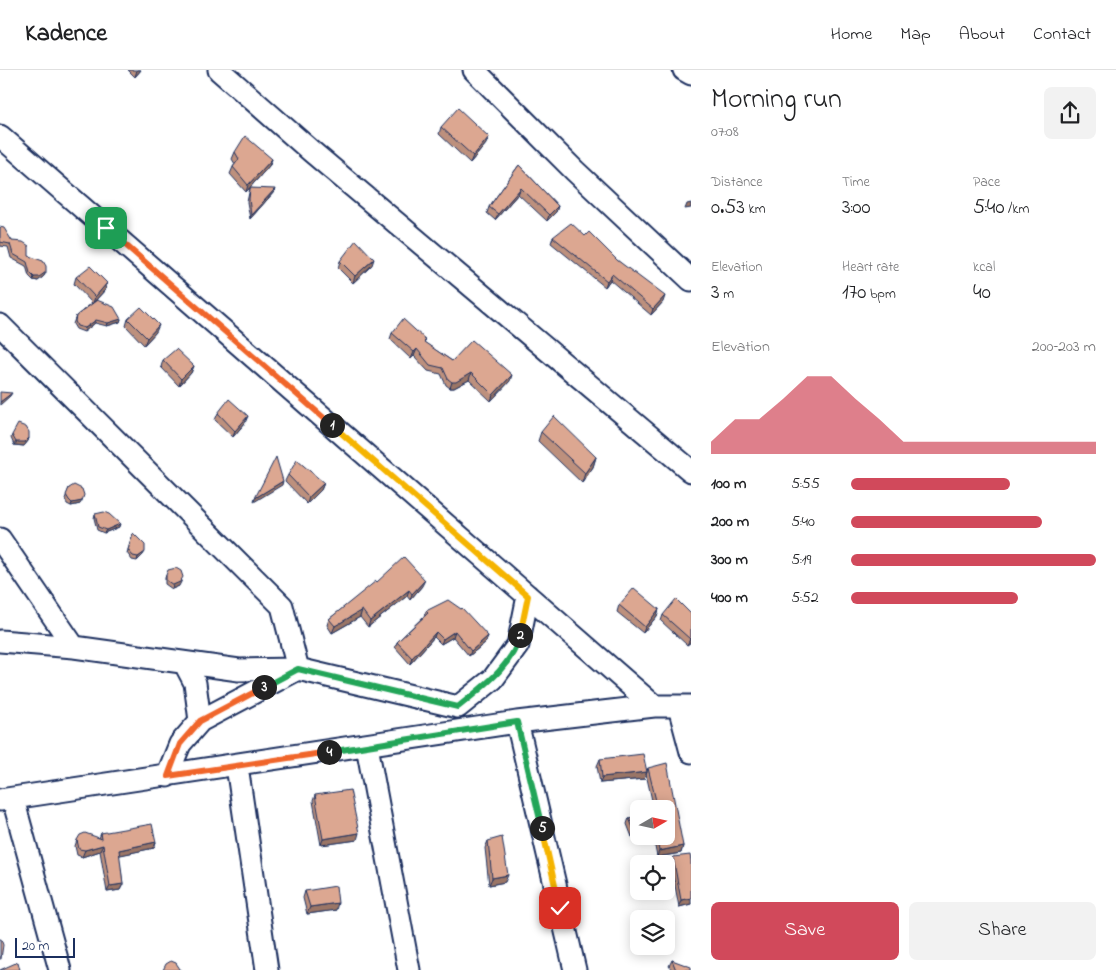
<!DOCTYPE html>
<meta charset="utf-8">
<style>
body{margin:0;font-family:"Indie Flower",sans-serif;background:#f2f2f2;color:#202124;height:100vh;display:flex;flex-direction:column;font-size:19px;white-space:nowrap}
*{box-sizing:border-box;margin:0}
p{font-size:16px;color:#757577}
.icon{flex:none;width:28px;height:28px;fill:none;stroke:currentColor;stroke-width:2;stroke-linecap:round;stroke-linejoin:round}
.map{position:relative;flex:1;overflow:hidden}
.side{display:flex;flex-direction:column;background:#fff;width:425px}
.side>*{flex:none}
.needle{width:32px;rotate:81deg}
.buttons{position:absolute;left:630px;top:730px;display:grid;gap:10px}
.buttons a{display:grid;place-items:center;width:45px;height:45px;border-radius:8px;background:#fff;box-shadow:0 2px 12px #0003;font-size:25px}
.scale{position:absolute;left:15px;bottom:12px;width:60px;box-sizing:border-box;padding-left:5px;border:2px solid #1b2f5e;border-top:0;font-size:14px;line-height:18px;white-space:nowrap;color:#1b2f5e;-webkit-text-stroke:4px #fff;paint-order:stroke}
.pin{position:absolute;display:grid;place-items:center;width:42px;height:42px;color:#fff;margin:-21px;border-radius:10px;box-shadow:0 2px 8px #0006}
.km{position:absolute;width:25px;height:25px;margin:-12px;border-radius:50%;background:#222;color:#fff;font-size:14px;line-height:25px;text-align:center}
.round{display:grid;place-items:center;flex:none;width:52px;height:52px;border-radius:8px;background:#f2f2f2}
.overview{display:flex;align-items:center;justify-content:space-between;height:85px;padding:0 20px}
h1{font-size:28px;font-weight:600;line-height:38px}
.figures{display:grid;grid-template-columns:repeat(3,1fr);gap:8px;height:85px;padding:5px 20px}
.figures div{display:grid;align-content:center}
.figures b{font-size:21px;font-weight:600}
.figures small{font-size:14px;font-weight:400}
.figures p{font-size:14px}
.chart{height:140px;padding:10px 20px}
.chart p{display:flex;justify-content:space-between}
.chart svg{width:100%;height:90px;margin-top:5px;fill:#d1495b;opacity:.7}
.button{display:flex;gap:10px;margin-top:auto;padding:10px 20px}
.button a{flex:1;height:58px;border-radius:8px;background:#d1495b;color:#fff;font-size:20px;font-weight:600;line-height:58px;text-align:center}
.button a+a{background:#f2f2f2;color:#202124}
ul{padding:0 20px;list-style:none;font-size:16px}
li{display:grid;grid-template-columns:80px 60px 1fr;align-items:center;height:38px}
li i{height:12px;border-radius:6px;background:#d1495b}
header{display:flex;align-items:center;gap:30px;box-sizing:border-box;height:70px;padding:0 25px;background:#fff;border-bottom:1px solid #e0e0e0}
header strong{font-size:24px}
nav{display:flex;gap:28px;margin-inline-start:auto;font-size:18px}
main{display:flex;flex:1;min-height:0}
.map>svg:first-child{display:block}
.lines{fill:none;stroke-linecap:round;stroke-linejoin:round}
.minor-casing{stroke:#1b2f5e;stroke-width:25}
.minor{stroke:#fff;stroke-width:21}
.wall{fill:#bd907d;stroke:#1b2f5e}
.shaded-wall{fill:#9a7566;stroke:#1b2f5e}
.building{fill:#dca791;stroke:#1b2f5e}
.split-1-casing{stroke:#fff;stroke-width:10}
.split-2-casing{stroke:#fff;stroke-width:10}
.split-3-casing{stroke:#fff;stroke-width:10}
.split-4-casing{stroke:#fff;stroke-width:10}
.split-5-casing{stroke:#fff;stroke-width:10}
.split-6-casing{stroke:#fff;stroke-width:10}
.split-1{stroke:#f0652b;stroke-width:6}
.split-2{stroke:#f5b400;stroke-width:6}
.split-3{stroke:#22a559;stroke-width:6}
.split-4{stroke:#f0652b;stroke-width:6}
.split-5{stroke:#22a559;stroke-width:6}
.split-6{stroke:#f5b400;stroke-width:6}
</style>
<header>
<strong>Kadence</strong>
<nav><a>Home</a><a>Map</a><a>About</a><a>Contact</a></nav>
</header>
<main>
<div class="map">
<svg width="691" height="900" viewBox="0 0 691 900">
<rect width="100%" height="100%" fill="#fff"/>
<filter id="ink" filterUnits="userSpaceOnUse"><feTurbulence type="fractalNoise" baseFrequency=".02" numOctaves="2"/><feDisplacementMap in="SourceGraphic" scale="10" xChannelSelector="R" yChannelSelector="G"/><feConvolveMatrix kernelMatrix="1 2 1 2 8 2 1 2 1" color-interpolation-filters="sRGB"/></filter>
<g filter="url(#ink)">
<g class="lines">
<defs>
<path id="minor" d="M 219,0 L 311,81 L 691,401
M 474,0 L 575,101 L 691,210
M 684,0 L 691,4
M 0,66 L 654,636
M 0,255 L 282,536 L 298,599 L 200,651 L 180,674 L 167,706
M 0,469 L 74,577
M 0,571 L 74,577 L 239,600 L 298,599 L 458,637 L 493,609 L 518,575 L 528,526
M 185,594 L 195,613 L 200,651
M 679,637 L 691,682
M 517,652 L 575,900
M 367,676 L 409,900
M 237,696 L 267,900
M 13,729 L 60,900
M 0,730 L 517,652 L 654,636 L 691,636"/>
</defs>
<use href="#minor" class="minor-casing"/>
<use href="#minor" class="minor"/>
</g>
<path class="wall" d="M 128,0 L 141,0 L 135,7 Z
M 441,57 L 486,74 L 470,93 L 439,64 Z
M 235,82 L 272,89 L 269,96 L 246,122 L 230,104 L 233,97 L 235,94 L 232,89 Z
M 519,95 L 558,136 L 556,142 L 547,151 L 518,124 L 495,150 L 487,143 L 489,137 Z
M 250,118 L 274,122 L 250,149 L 247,132 Z
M 0,157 L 12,171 L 29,186 L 46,202 L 44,206 L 38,211 L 33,210 L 29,206 L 26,196 L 11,188 L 8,177 L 0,176 Z
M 585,166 L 617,190 L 663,232 L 651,245 L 610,210 L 605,217 L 551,173 L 553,167 Z
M 340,191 L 372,195 L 353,213 L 338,198 Z
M 76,207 L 107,213 L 105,220 L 95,231 L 121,249 L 120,252 L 107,256 L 95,253 L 84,262 L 76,259 L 73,254 L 76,246 L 92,233 L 74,214 Z
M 128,249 L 156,262 L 144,275 L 126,256 Z
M 392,263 L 425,273 L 452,291 L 510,311 L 491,331 L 469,310 L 454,318 L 450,318 L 446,315 L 441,304 L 428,301 L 414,286 L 411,289 L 390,269 Z
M 163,290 L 194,296 L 191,303 L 179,316 L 161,297 Z
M 218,343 L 245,353 L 233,367 L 215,350 Z
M 541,362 L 596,387 L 593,397 L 582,413 L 538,371 Z
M 12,365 L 29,368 L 28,371 L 24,376 L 14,375 L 11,368 Z
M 288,405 L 324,413 L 321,420 L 307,434 L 285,411 Z
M 69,418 L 80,434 L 71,436 L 67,434 L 65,429 Z
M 95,444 L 119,457 L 104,463 L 97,460 L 94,448 Z
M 133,463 L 143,485 L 137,491 L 132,490 L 127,483 Z
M 166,505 L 179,516 L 172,519 L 165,514 L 165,508 Z
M 377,512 L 422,516 L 410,530 L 407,526 L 368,557 L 360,547 L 332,563 L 327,555 L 329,549 Z
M 619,535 L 659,539 L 657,546 L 643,563 L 617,542 Z
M 426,541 L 488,566 L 486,572 L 469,586 L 453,567 L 441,574 L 434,567 L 410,594 L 395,577 L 397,572 L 424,546 Z
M 691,544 L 691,572 L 687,575 L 661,551 L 663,545 Z
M 600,689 L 647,702 L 644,709 L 600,713 L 597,696 Z
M 648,698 L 683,776 L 681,783 L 657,787 L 653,766 L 666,766 L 666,739 L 654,739 L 646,704 Z
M 315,725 L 357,770 L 321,775 L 313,731 Z
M 639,746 L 639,766 L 632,767 L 627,754 L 629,748 Z
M 101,763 L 156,772 L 154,778 L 119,785 L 123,814 L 120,820 L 107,822 L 100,781 L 82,787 L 77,785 L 75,776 L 77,770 L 99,768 Z
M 488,771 L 505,812 L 489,815 L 485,778 Z
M 673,787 L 691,834 L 679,837 L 671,794 Z
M 305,821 L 336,840 L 307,844 L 303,828 Z
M 672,890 L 691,900 L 672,900 L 669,896 Z"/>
<path class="shaded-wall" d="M 137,0 L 141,0 L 135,7 Z
M 489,67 L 486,74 L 470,93 L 473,86 Z
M 272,89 L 269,96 L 246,122 L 248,115 Z
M 521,118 L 518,124 L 495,150 L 498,144 Z
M 275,119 L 274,122 L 250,149 L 251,145 Z
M 691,133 L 691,138 L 685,139 L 687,134 Z
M 558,136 L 556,142 L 547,151 L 549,145 Z
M 374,189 L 372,195 L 353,213 L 355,206 Z
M 46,202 L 44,206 L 38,211 L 33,210 L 34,207 Z
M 612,204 L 610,210 L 605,217 L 607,211 Z
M 107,213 L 105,220 L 93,233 L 95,227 Z
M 665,226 L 663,232 L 651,245 L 653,239 Z
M 121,249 L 120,252 L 107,256 L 108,253 Z
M 96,250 L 95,253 L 84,262 L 85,258 Z
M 159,255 L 156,262 L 144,275 L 147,268 Z
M 417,279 L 414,286 L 411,289 L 414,282 Z
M 194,296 L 191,303 L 179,316 L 181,309 Z
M 471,303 L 469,310 L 454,318 L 450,318 L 452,312 Z
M 512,305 L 510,311 L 491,331 L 493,325 Z
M 12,323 L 10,326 L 0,335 L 0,332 Z
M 248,346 L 245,353 L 233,367 L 235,361 Z
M 29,368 L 28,371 L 24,376 L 14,375 L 16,372 Z
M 596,387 L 593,397 L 582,413 L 585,403 Z
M 283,411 L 282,415 L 254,432 L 255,428 Z
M 324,413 L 321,420 L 307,434 L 309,427 Z
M 82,431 L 80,434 L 71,436 L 72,433 Z
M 120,454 L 119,457 L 104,463 L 106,460 Z
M 145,482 L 143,485 L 137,491 L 138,487 Z
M 182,510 L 179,516 L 172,519 L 173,515 Z
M 425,510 L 422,516 L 410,530 L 412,524 Z
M 409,520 L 407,526 L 368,557 L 370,551 Z
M 659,539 L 657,546 L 643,563 L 645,557 Z
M 362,540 L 360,547 L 332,563 L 335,556 Z
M 455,561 L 453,567 L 441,574 L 443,569 Z
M 436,562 L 434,567 L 410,594 L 412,588 Z
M 488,566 L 486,572 L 469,586 L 471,581 Z
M 691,567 L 691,572 L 687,575 Z
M 647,702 L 644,709 L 600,713 L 602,707 Z
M 634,760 L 639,760 L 639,766 L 632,767 Z
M 359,763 L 357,770 L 321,775 L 323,769 Z
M 156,772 L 154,778 L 116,786 L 119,780 Z
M 103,775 L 100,781 L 82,787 L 85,780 Z
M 683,776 L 681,783 L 657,787 L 659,781 Z
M 508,805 L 505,812 L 489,815 L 492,808 Z
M 123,814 L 120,820 L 107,822 L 110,816 Z
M 691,828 L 691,834 L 679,837 L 681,830 Z
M 338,833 L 336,840 L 307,844 L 310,837 Z"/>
<path class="building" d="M 458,38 L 489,67 L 473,86 L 441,57 Z
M 245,66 L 272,89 L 248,115 L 233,97 L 239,89 L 235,82 Z
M 519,95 L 558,136 L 549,145 L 521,118 L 498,144 L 489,137 Z
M 250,118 L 275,119 L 251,145 L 249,129 Z
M 571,153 L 585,166 L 589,162 L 617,190 L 665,226 L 653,239 L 612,204 L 607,211 L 553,167 Z
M 0,157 L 4,158 L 12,171 L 23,172 L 29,176 L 29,186 L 43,191 L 46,196 L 46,202 L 39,207 L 34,207 L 30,203 L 27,192 L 13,184 L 10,174 L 0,172 Z
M 356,170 L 374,189 L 355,206 L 340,191 Z
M 90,196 L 107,213 L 95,227 L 76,207 Z
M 97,230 L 114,237 L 121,249 L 108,253 L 96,250 L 85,258 L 77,256 L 75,251 L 76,246 Z
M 141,237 L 159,255 L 147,268 L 128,249 Z
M 403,249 L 426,270 L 424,272 L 452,291 L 472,270 L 512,305 L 493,325 L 471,303 L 456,312 L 452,312 L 448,309 L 443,298 L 430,295 L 417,279 L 414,282 L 392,263 Z
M 176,279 L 194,296 L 181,309 L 163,290 Z
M 0,322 L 12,323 L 0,332 Z
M 229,329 L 248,346 L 235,361 L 218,343 Z
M 554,346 L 596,387 L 585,403 L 541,362 Z
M 18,354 L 26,357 L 29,362 L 29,368 L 25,372 L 16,372 L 12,365 Z
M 276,387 L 283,411 L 255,428 Z
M 297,390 L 324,413 L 309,427 L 288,405 Z
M 74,415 L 82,419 L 84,425 L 82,431 L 72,433 L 69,430 L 66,425 L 69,418 Z
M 104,442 L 109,444 L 120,454 L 106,460 L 98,457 L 95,444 Z
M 133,463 L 145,475 L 145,482 L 138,487 L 133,486 L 128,480 Z
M 404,487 L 425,510 L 412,524 L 409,520 L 370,551 L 362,540 L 335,556 L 329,549 L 376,511 L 377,512 Z
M 176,498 L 181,501 L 183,507 L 180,512 L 173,515 L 166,510 L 166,505 L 168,500 Z
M 634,518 L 659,539 L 645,557 L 619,535 Z
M 676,529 L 691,544 L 691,567 L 690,569 L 663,545 Z
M 448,530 L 461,539 L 462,538 L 488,566 L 471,581 L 455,561 L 443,569 L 436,562 L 412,588 L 397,572 L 428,543 L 426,541 Z
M 643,684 L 647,702 L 602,707 L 600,689 Z
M 667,693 L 683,776 L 659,781 L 656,766 L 666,766 L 666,739 L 658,739 L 648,698 Z
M 350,720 L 359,763 L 323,769 L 315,725 Z
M 639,746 L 639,760 L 634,760 L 629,748 Z
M 152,754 L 156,772 L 119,780 L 123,814 L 110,816 L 103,775 L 85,780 L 79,779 L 77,770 L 80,765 L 85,763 L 102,769 L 101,763 Z
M 502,767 L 508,805 L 492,808 L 488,771 Z
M 690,785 L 691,791 L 691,828 L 681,830 L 673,787 Z
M 336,816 L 338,833 L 310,837 L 305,821 Z
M 0,869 L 1,869 L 3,875 L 1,889 L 0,889 Z
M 672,890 L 691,897 L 691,900 L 676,900 Z
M 171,891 L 176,893 L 180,899 L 180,900 L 163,900 L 166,894 Z
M 18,892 L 20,900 L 0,900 Z"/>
</g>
<g class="lines" filter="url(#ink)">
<defs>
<path id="split-1" d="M 106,158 L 332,355"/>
<path id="split-2" d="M 332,355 L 528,526 L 520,565"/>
<path id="split-3" d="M 264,617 L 298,599 L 458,637 C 481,618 513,596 520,565"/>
<path id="split-4" d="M 264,617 L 200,651 L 180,674 L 168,706 L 329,682"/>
<path id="split-5" d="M 329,682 L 517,652 L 542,758"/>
<path id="split-6" d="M 542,758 L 560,838"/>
</defs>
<use href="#split-1" class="split-1-casing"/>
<use href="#split-2" class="split-2-casing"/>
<use href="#split-3" class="split-3-casing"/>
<use href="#split-4" class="split-4-casing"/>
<use href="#split-5" class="split-5-casing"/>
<use href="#split-6" class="split-6-casing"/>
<use href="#split-1" class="split-1"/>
<use href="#split-2" class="split-2"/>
<use href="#split-3" class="split-3"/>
<use href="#split-4" class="split-4"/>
<use href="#split-5" class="split-5"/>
<use href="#split-6" class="split-6"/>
</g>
</svg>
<div class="buttons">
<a><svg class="needle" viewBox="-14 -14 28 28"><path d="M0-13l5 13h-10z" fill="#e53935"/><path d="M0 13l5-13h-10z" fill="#757577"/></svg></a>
<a><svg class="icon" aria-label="locate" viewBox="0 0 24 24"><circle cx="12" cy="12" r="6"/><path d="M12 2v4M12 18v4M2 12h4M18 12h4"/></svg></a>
<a><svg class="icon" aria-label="layers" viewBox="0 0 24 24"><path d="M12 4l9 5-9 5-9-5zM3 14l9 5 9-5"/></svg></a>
</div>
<div class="scale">20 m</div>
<div class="pin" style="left:106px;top:158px;background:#1e9e55"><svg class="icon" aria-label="arrive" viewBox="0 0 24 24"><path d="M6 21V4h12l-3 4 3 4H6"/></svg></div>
<div class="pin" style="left:560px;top:838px;background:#d93025"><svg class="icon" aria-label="check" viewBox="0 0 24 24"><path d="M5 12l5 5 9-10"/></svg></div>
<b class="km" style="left:332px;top:355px">1</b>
<b class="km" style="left:520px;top:565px">2</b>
<b class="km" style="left:264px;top:617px">3</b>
<b class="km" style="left:329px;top:682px">4</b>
<b class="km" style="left:542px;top:758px">5</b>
</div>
<section class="side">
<div class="overview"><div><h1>Morning run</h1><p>07:08</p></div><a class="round"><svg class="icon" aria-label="share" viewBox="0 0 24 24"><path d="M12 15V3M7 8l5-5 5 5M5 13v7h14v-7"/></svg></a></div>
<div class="figures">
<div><p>Distance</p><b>0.53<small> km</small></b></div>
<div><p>Time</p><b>3:00</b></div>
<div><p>Pace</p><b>5:40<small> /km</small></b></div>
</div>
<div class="figures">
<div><p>Elevation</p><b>3<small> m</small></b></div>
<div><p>Heart rate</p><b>170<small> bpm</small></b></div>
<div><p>kcal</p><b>40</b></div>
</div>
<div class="chart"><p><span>Elevation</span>200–203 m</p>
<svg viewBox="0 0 160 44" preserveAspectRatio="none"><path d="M0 44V38L10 27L20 27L30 17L40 6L50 6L60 17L70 27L80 38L90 38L100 38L110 38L120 38L130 38L140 38L150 38L160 38V44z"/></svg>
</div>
<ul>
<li><b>100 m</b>5:55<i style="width:65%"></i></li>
<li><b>200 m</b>5:40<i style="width:78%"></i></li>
<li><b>300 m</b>5:19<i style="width:100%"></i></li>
<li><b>400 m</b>5:52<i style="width:68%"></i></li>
</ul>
<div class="button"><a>Save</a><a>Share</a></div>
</section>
</main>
